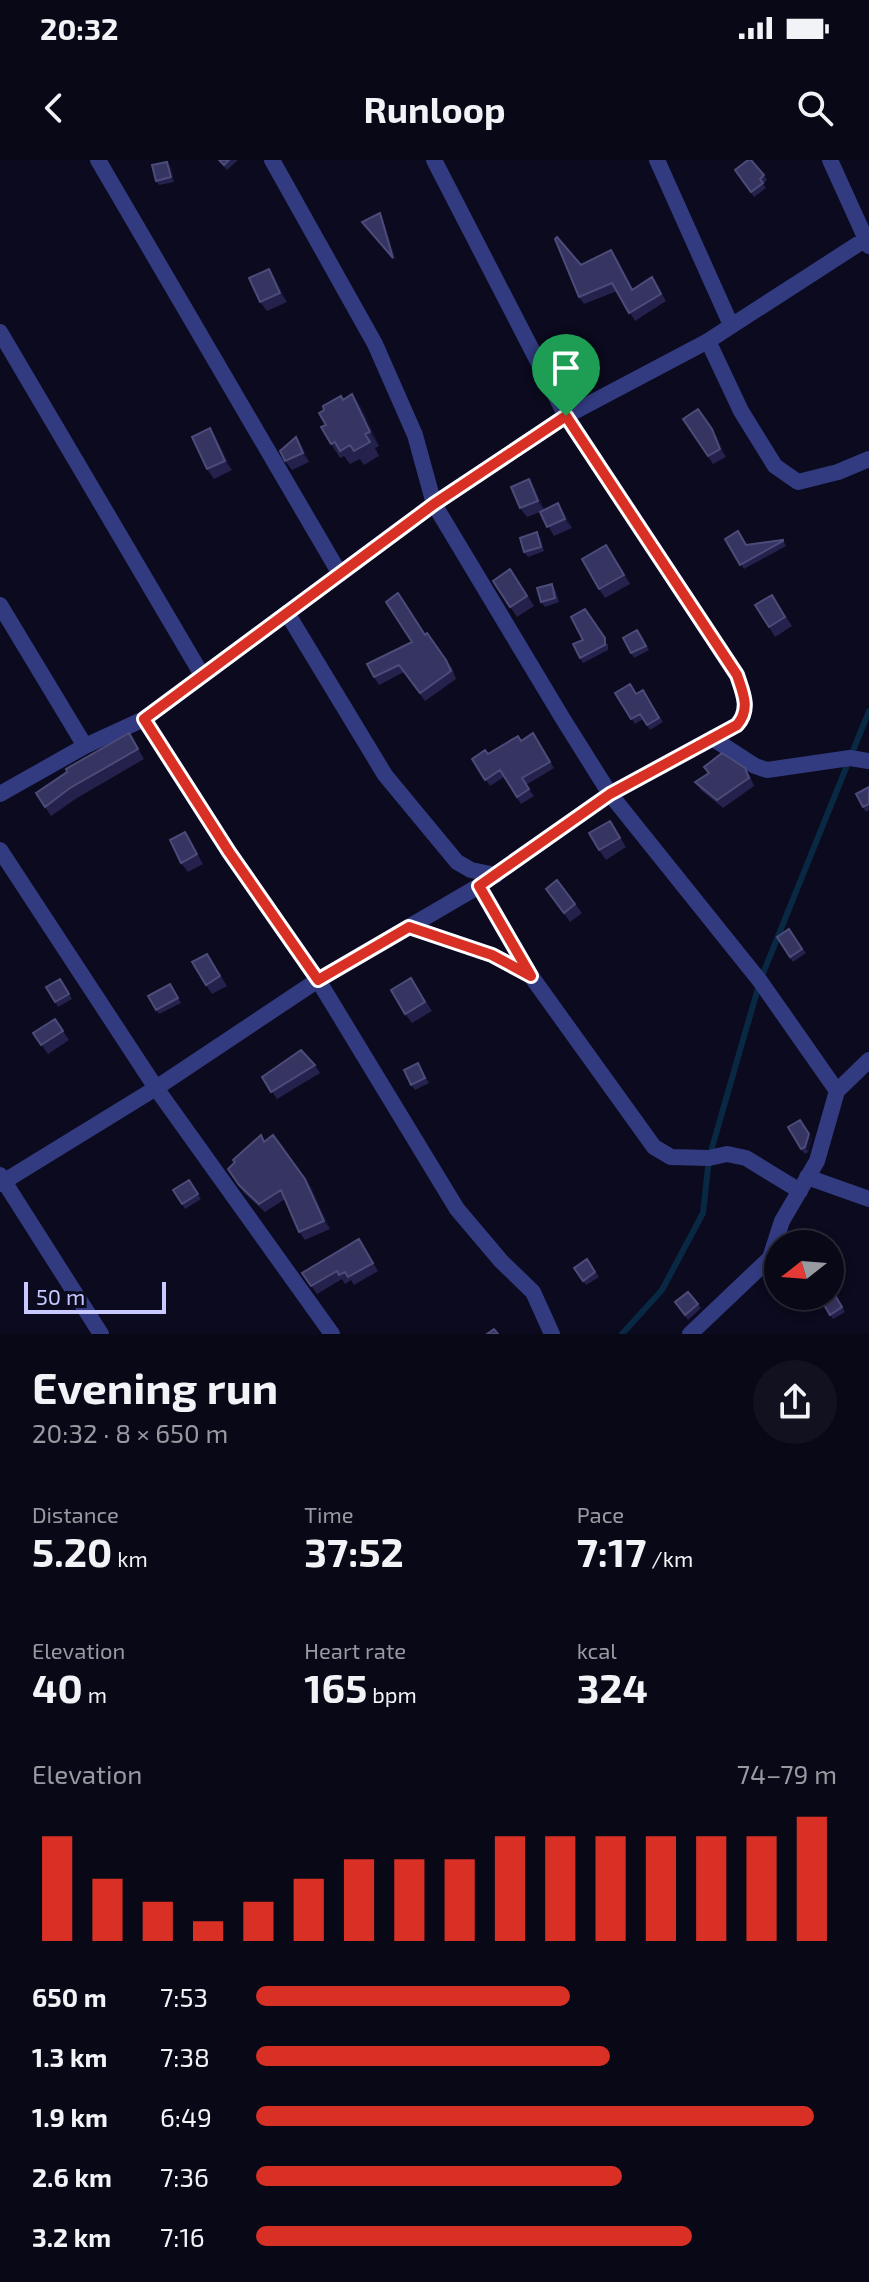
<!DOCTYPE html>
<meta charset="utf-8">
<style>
body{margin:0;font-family:"Exo 2",sans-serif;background:#11111f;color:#f1f3f6;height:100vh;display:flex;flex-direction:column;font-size:30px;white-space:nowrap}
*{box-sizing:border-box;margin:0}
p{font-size:26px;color:#989aa1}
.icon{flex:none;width:44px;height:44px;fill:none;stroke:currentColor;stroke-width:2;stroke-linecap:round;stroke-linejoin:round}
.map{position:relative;height:1174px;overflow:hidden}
.drawer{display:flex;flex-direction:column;background:#080816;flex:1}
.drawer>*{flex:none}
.needle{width:52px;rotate:253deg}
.buttons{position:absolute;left:764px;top:1070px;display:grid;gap:16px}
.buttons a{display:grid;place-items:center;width:80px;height:80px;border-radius:50%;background:#080816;box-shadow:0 4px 12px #0003,0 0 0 2px #292935;font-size:40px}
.scale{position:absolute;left:24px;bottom:20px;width:142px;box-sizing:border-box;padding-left:8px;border:4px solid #c7c9ff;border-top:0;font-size:22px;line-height:28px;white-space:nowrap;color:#c7c9ff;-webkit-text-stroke:6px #0b0a1e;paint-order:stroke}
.pin{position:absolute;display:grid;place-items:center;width:68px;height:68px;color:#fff;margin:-82px -34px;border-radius:50% 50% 50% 0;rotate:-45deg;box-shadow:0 0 8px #0007}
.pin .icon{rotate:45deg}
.round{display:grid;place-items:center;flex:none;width:84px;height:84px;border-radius:42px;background:#11111f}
.head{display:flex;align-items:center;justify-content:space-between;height:136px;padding:0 32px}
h1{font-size:44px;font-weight:700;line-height:60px}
.figures{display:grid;grid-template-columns:repeat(3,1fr);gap:12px;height:136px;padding:8px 32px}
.figures div{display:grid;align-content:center}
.figures b{font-size:40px;font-weight:700}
.figures small{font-size:22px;font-weight:400}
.figures p{font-size:22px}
.chart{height:224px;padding:16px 32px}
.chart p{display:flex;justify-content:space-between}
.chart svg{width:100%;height:144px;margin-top:8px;stroke:#d93025;stroke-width:6}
ul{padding:0 32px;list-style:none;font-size:26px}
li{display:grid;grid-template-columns:128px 96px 1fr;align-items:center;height:60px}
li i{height:20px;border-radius:10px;background:#d93025}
.status{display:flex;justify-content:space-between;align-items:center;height:56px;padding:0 40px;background:#080816;direction:ltr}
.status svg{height:22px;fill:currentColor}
header{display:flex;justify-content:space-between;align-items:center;height:104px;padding:0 32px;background:#080816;font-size:36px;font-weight:700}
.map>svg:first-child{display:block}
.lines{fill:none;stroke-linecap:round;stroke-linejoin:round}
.stream{stroke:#092844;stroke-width:6}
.street{stroke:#323b80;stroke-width:16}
.wall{fill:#24224d}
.shaded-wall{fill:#131132}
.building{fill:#363460;stroke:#4c4b79;stroke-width:2}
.route-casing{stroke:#fff;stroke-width:16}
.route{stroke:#d93025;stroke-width:10}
</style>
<div class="status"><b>20:32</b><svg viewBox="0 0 49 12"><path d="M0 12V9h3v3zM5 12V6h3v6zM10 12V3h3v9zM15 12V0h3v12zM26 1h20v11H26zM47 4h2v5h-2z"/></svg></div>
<header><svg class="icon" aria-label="back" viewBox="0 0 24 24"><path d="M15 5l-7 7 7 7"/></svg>Runloop<svg class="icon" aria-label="search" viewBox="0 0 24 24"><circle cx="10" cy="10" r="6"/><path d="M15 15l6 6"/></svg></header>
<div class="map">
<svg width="869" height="1174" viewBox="0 0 869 1174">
<rect width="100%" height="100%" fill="#0b0a1e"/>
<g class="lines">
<path class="stream" d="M 622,1174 L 662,1130 L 703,1053 L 709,998 L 760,821 L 869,551"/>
<path class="street" d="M 98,0 L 340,414
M 272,0 L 375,184 L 415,275 L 434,344 L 563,559 L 610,634 L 760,821 L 837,931
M 657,0 L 731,165
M 830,0 L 869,86
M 0,172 L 202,515
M 708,181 L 741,251 L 775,306 L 798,322 L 838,312 L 869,299
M 0,445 L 85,586
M 287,453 L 385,615 L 457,702 L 471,710 L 496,715
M 144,559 L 229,692 L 318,820 L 457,1049 L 501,1101 L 533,1132 L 552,1174
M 712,578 L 755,606 L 767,610 L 850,598 L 869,601
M 0,634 L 85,586 L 144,559 L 434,344 L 566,256 L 708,181 L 869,77
M 0,690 L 156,928 L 332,1174
M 479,726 L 531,816 L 654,987 L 671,997 L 709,998 L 727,994 L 746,998 L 800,1031
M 409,767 L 492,795 L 530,815
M 0,1015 L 101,1174
M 807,1017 L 869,1039
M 0,1024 L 156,928 L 318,820 L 479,726 L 610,634 L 737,565 C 751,549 743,533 737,515 L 566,256 L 434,0
M 690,1174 L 770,1098 L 782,1061 L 817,1001 L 837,931 L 869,900"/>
</g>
<path class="wall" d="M 218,0 L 238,0 L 227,10 Z
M 171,6 L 174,22 L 159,25 L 156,21 Z
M 735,10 L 764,15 L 767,20 L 763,24 L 766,28 L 754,37 Z
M 616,97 L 633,129 L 652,117 L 666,141 L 635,161 L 617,131 L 584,144 L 579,137 L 581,105 Z
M 269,109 L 275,118 L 287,142 L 267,151 L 260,142 Z
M 352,234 L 362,248 L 379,286 L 375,288 L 379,296 L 364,305 L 360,299 L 350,304 L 344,296 L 340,298 L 331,284 L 326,265 L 343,239 Z
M 683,259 L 717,277 L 726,297 L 713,304 Z
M 210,268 L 216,278 L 232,310 L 214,319 L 207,309 Z
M 296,277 L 302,286 L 309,302 L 292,310 L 285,301 Z
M 529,319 L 535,329 L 544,349 L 564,352 L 572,368 L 554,376 L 540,352 L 527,357 L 520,348 Z
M 540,377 L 544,391 L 528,397 L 524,392 Z
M 725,379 L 747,385 L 783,380 L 786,386 L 744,409 Z
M 613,395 L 630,424 L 605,438 L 599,429 Z
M 510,409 L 534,446 L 517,457 L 493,421 Z
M 555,429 L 559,442 L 545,447 L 541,442 Z
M 772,435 L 792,466 L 775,477 L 769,467 Z
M 425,474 L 452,508 L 456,519 L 425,541 L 404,512 L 379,525 L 374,517 Z
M 641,475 L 649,490 L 634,498 L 631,493 Z
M 608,483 L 608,490 L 583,503 L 580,498 Z
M 643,530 L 663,562 L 650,570 L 643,559 L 635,564 L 615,533 L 636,534 Z
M 129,573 L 144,599 L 77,638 L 51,656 L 36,633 Z
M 533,573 L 554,608 L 526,625 L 534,636 L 521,644 L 504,617 L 490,626 L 472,599 L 488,594 L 521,581 Z
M 745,608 L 750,616 L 754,626 L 723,648 L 701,630 L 695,622 L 709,613 Z
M 869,627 L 869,650 L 866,652 L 863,647 Z
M 610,661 L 626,687 L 606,700 L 599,690 Z
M 185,672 L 203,704 L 188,712 L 181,703 Z
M 557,720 L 582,753 L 570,762 L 546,729 Z
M 789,769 L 806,793 L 793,802 L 777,777 Z
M 213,803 L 227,826 L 212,834 L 206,825 Z
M 411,818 L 432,851 L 412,863 L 405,854 Z
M 60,819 L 72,839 L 58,847 L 46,827 Z
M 170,824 L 181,843 L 159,854 L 156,850 Z
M 55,859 L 69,880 L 48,894 L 33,873 Z
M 315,905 L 320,913 L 277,939 L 262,917 Z
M 421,908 L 429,923 L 415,930 L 411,925 Z
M 812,979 L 808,992 L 805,994 L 801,989 Z
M 265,981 L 311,1027 L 330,1069 L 305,1080 L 299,1072 L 285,1039 L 265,1052 L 244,1033 L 228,1009 Z
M 189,1020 L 201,1039 L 185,1049 L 173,1030 Z
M 359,1079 L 378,1111 L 354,1125 L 351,1120 L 345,1124 L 342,1119 L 317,1134 L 302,1113 Z
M 587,1099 L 599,1117 L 586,1125 L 574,1108 Z
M 830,1126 L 845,1152 L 833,1159 L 819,1136 Z
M 688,1132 L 701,1148 L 688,1160 L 675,1142 Z"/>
<path class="shaded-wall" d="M 167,2 L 171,6 L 174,22 L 171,17 Z
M 380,53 L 383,58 L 397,102 L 393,98 Z
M 611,90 L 616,97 L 637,137 L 632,130 Z
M 269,109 L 275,118 L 287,142 L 280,133 Z
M 352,234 L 362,248 L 379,286 L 370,272 Z
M 698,249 L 717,277 L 726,297 L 720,289 Z
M 210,268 L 216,278 L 232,310 L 225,301 Z
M 296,277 L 302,286 L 309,302 L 303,293 Z
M 529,319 L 535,329 L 544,350 L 538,341 Z
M 558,343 L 564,352 L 572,368 L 565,359 Z
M 803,964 L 812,979 L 808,992 L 805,987 Z
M 305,1019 L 311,1027 L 330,1069 L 324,1061 Z"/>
<path class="building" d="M 219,0 L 229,0 L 224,5 Z
M 748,0 L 751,0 L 764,15 L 760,19 L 763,23 L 751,32 L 735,10 Z
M 167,2 L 171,17 L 156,21 L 152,5 Z
M 380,53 L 393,98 L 362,62 Z
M 557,77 L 581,105 L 611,90 L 632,130 L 652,117 L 661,134 L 629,153 L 612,123 L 579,137 L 555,79 Z
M 269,109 L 280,133 L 260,142 L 249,118 Z
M 352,234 L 370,272 L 365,274 L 370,282 L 354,291 L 350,285 L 340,291 L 335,282 L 331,284 L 321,267 L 326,265 L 319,253 L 324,250 L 323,246 L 341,236 L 343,240 Z
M 698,249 L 712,269 L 720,289 L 708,296 L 683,259 Z
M 210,268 L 225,301 L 207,309 L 192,277 Z
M 296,277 L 303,293 L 285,301 L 280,291 Z
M 529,319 L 538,341 L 520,348 L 511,327 Z
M 558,343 L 565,359 L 547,367 L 540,352 Z
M 738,371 L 746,385 L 783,380 L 783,381 L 740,405 L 725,379 Z
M 537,372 L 541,387 L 524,392 L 520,378 Z
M 606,385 L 624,415 L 599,429 L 582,399 Z
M 510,409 L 527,436 L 510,447 L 493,421 Z
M 552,424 L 555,438 L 541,442 L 537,428 Z
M 398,433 L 425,475 L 427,473 L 446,500 L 451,511 L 420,533 L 399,505 L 374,517 L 367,504 L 412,482 L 386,442 Z
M 772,435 L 785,457 L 769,467 L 755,445 Z
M 585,449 L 605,478 L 605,485 L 580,498 L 573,484 L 583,480 L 571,457 Z
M 637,470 L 646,486 L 631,493 L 623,478 Z
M 630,524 L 636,534 L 643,530 L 659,558 L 647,565 L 640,554 L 631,559 L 615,533 Z
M 129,573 L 138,589 L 70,628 L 45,647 L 36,633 L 67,612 L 66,609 Z
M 533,573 L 550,602 L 522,618 L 529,629 L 517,637 L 500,610 L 485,620 L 472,599 L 485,590 L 488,594 L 518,576 L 521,581 Z
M 722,593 L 745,608 L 749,618 L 717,640 L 695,622 L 709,613 L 704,607 Z
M 869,627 L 869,644 L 863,647 L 856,634 Z
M 610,661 L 620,678 L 599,690 L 589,673 Z
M 185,672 L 197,694 L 181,703 L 170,680 Z
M 557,720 L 575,744 L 564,753 L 546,729 Z
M 789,769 L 802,789 L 790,797 L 777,777 Z
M 207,794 L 220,816 L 206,825 L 192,802 Z
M 411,818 L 425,842 L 405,854 L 391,830 Z
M 60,819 L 69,834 L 55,842 L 46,827 Z
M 170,824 L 178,838 L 156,850 L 148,836 Z
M 55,859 L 63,871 L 41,885 L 33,873 Z
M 301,890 L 315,905 L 271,932 L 262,917 Z
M 418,903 L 425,918 L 411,925 L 404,910 Z
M 800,960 L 809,974 L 805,987 L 801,989 L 788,967 Z
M 261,975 L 264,982 L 273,975 L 305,1019 L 324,1061 L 299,1072 L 281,1030 L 259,1044 L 239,1025 L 228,1009 L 235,1002 L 233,1000 Z
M 189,1020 L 198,1034 L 182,1044 L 173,1030 Z
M 815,1071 L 822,1084 L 795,1084 Z
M 359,1079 L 373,1103 L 348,1117 L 345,1112 L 339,1115 L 337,1111 L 311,1126 L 302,1113 Z
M 587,1099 L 595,1112 L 583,1121 L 574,1108 Z
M 830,1127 L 842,1147 L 830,1155 L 819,1136 L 830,1136 Z
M 688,1132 L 698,1144 L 685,1155 L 675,1142 Z
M 494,1169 L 498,1174 L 487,1174 Z"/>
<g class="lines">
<defs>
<path id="route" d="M 566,256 L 737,515 C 743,533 751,549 737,565 L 610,634 L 479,726 L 531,816 L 492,795 L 409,767 L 318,820 L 229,692 L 144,559 L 434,344 Z"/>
</defs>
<use href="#route" class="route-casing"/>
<use href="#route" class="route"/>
</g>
</svg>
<div class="buttons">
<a><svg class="needle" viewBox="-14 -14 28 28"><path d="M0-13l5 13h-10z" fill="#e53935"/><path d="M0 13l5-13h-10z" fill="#989aa1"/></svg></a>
</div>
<div class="scale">50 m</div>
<div class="pin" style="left:566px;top:256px;background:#1e9e55"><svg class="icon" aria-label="arrive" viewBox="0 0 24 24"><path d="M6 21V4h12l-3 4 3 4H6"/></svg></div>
</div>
<section class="drawer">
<div class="head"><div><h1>Evening run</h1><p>20:32 · 8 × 650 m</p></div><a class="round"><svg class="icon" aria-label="share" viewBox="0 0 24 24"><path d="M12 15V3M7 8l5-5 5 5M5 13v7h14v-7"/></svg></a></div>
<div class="figures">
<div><p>Distance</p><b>5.20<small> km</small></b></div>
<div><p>Time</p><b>37:52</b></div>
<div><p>Pace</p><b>7:17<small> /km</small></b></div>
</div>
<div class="figures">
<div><p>Elevation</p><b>40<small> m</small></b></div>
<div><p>Heart rate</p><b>165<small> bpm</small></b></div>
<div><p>kcal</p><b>324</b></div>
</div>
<div class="chart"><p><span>Elevation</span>74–79 m</p>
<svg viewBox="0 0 160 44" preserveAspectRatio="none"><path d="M5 44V12M15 44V25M25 44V32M35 44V38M45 44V32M55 44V25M65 44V19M75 44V19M85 44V19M95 44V12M105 44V12M115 44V12M125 44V12M135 44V12M145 44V12M155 44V6"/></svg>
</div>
<ul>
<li><b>650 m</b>7:53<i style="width:54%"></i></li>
<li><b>1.3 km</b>7:38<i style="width:61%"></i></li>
<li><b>1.9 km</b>6:49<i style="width:96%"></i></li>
<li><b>2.6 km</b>7:36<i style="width:63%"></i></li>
<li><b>3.2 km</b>7:16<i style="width:75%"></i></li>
</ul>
</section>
